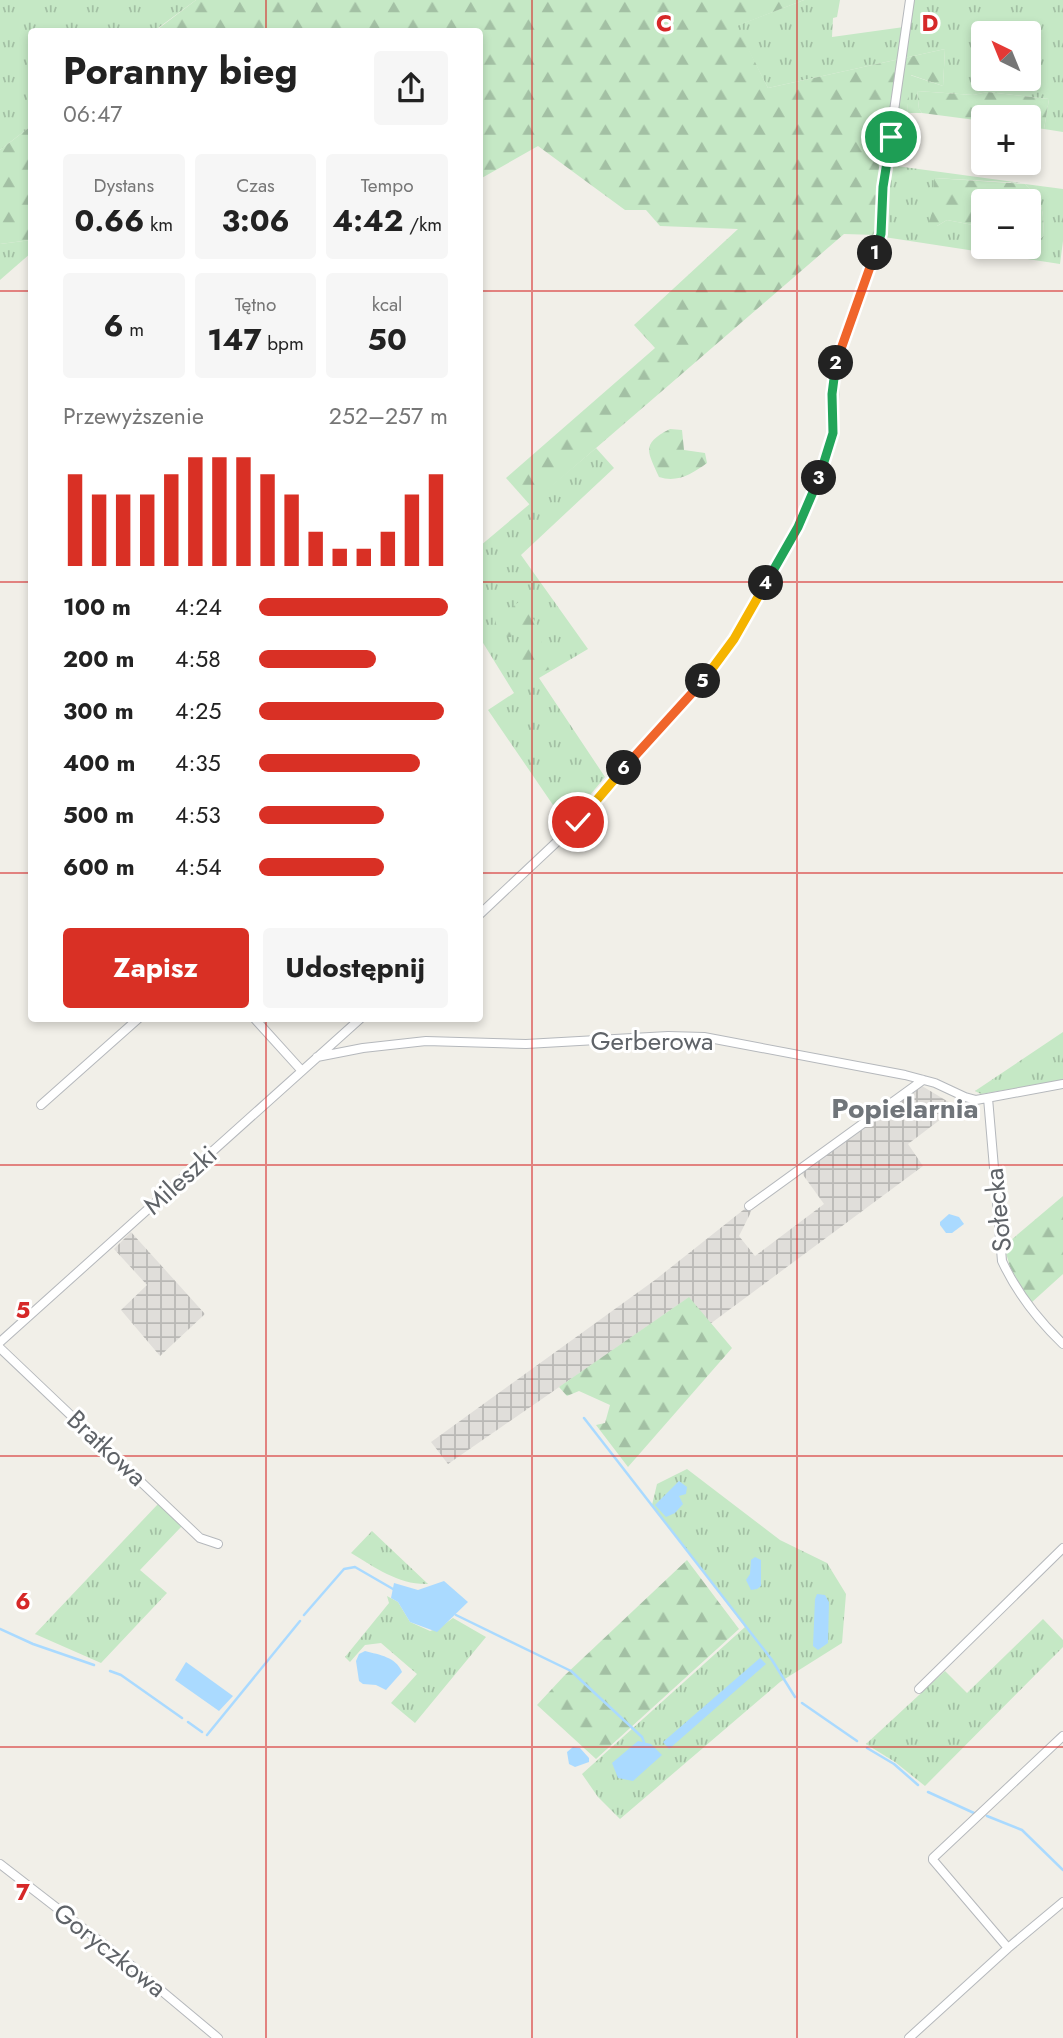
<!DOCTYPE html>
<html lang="pl">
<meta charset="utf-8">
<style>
body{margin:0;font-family:Jost,sans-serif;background:#f6f6f6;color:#222;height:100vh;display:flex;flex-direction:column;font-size:26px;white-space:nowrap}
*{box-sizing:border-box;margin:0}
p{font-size:23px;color:#767676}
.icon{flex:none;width:38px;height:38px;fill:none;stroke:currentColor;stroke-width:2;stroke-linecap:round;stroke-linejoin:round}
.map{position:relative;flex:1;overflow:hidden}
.panel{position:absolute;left:28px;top:28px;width:455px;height:994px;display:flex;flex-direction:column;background:#fff;border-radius:7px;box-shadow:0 4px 10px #0003}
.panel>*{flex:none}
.needle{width:46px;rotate:317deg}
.tools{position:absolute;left:971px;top:21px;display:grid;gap:14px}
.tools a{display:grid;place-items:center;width:70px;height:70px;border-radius:7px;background:#fff;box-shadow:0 4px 10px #0003;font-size:35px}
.pin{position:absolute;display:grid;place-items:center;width:60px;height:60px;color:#fff;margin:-30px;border:4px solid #fff;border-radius:50%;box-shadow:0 2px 7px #0007}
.km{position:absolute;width:35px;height:35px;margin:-18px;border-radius:50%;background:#222;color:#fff;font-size:19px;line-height:35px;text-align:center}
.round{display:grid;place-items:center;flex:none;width:74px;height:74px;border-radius:7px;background:#f6f6f6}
.summary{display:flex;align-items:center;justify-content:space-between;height:119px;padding:0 35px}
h1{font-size:38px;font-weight:700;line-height:52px}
.stats{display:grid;grid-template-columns:repeat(3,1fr);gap:10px;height:119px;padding:7px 35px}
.stats div{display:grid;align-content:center;border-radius:7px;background:#f6f6f6;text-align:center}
.stats b{font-size:30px;font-weight:700}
.stats small{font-size:19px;font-weight:400}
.stats p{font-size:19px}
.chart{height:196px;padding:14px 35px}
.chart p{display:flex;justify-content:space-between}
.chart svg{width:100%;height:126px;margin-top:7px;stroke:#d93025;stroke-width:6}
.cta{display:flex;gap:14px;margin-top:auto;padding:14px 35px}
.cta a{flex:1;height:80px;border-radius:7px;background:#d93025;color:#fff;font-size:28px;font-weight:700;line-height:80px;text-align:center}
.cta a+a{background:#f6f6f6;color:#222}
ul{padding:0 35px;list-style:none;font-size:23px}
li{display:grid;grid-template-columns:112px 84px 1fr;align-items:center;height:52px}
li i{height:18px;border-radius:9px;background:#d93025}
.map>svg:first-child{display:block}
.industrial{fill:url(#industrial-grid)}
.grass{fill:url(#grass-tufts);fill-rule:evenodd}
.forest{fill:url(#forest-firs)}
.water{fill:#aadaff}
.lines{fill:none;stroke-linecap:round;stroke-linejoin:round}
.stream{stroke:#aadaff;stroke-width:2.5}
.street-casing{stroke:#b5b8bc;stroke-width:10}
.street{stroke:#fff;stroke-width:8}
.split-1-casing{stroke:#fff;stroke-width:14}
.split-2-casing{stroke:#fff;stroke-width:14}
.split-3-casing{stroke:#fff;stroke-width:14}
.split-4-casing{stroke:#fff;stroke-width:14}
.split-5-casing{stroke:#fff;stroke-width:14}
.split-6-casing{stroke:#fff;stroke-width:14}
.split-7-casing{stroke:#fff;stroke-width:14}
.split-1{stroke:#22a559;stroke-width:9}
.split-2{stroke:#f0652b;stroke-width:9}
.split-3{stroke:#22a559;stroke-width:9}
.split-4{stroke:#22a559;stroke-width:9}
.split-5{stroke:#f5b400;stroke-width:9}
.split-6{stroke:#f0652b;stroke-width:9}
.split-7{stroke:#f5b400;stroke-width:9}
.grid{fill:none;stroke:#d62828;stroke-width:2;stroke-opacity:0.55}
.labels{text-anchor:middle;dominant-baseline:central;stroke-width:6;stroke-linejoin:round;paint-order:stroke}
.street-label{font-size:26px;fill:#5f6368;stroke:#fff}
.neighbourhood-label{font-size:28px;font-weight:bold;fill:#70757a;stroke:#fff}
.grid-label{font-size:23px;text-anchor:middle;font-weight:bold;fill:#d62828;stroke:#fff;stroke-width:6;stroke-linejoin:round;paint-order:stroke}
</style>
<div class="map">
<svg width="1063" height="2038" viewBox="0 0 1063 2038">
<defs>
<pattern id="industrial-grid" width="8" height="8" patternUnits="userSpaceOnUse" patternTransform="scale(1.75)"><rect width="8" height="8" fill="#e0deda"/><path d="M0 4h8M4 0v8" fill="none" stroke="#b9b8b5"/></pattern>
<pattern id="grass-tufts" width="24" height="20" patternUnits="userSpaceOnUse" patternTransform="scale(1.75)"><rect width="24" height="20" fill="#c5e8c5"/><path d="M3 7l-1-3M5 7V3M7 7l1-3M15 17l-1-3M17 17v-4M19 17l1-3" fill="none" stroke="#a3c0a4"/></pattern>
<pattern id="forest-firs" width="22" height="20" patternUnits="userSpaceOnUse" patternTransform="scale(1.75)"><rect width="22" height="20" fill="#c5e8c5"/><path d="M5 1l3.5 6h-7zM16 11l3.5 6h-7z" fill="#a3c0a4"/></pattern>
</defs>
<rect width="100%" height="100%" fill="#f1efe8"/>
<path class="industrial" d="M 922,1086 L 957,1107 L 908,1144 L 923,1166 L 710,1324 L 688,1298 L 448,1464 L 431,1442 L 655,1280 L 747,1207 L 751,1212 L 739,1236 L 755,1256 L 824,1204 L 801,1172 Z
M 131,1232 L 205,1314 L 160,1356 L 121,1310 L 147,1285 L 114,1249 Z"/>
<path class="grass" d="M 0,0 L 196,0 L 154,31 L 32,32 L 31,126 L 0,150 Z
M 804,0 L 840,0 L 837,17 L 833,18 L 832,37 L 904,27 L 908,0 L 1063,0 L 1063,132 L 1044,129 L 1049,99 L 988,92 L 973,95 L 917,91 L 919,109 L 922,113 L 907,113 L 910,75 L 943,86 L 945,49 L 768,88 L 736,26 ZM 984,33 L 1029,33 L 1029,79 L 984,79 Z
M 889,165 L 1022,183 L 934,178 L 937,226 L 947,220 L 973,225 L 980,235 L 983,235 L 984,247 L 1034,246 L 1044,235 C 1043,211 1044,201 1025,184 L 1063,189 L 1063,241 L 1060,264 L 884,237 Z
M 31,240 L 31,253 L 0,280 L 0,244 Z
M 596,448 L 614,468 L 521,555 L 588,649 L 539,678 L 605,777 L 566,824 L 488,710 L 514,693 L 480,638 L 480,546 Z
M 1063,1032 L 1063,1080 L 981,1094 L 975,1091 Z
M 687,1469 L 780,1540 L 827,1563 L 846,1594 L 842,1643 L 780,1682 L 620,1819 L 598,1797 L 582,1774 L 745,1627 L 652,1505 L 657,1484 Z
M 158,1504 L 182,1526 L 140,1570 L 167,1593 L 101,1663 L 35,1634 Z
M 372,1531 L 428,1584 C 399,1585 376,1568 351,1553 Z
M 387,1596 L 398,1602 L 410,1622 L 430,1631 L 439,1628 L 453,1618 L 486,1637 L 415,1723 L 391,1703 L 417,1674 L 381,1643 L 365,1645 L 350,1662 L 345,1657 L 389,1603 Z
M 1043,1619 L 1063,1640 L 1063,1647 L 925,1786 L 895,1762 L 866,1744 L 945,1671 L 967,1693 Z"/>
<path class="forest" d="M 196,0 L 804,0 L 737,26 L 768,88 L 945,49 L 943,86 L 911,75 L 907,113 L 892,114 L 876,235 L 844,234 L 530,505 L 506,478 L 655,348 L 634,325 L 738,229 L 660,226 L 646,210 L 625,210 L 538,146 L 480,179 L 480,32 L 154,32 Z
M 917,91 L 973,95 L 988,92 L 1049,99 L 1044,129 L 1029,127 L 1029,117 L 984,117 L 983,121 L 922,113 L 919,109 Z
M 31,126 L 31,240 L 0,244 L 0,150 Z
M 934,178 L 1025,184 C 1044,201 1043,211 1044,235 L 1034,246 L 1029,246 L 1029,201 L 984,201 L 983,235 L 980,235 L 973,225 L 947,220 L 937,226 L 928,226 L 934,205 Z
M 670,429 L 682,430 L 684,450 L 705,453 L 707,463 C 692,474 677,483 659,477 C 648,452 640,444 670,429 Z
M 521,600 L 540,629 L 543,649 L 558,665 C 544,673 532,677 519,664 L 516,649 L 529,643 L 520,627 L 515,630 L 511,637 L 507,637 L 496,625 L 495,617 L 509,610 Z
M 1063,1196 L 1063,1274 L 1031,1303 L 1010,1267 L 1004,1246 Z
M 689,1297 L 732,1348 L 628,1467 L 596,1425 L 605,1423 L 610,1405 L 579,1391 L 567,1396 L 559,1387 Z
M 687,1560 L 739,1629 L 596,1759 L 537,1705 L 564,1676 Z"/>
<path class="water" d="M 949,1214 L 959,1217 L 964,1224 L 952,1233 L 946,1233 L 940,1225 L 940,1222 Z
M 679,1481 L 687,1487 L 686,1494 L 679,1496 L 683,1504 L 675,1513 L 666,1517 L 655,1505 Z
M 755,1557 L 761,1560 L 761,1586 L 757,1589 L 751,1590 L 746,1580 L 750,1574 L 751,1560 Z
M 444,1581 L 468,1602 L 437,1632 L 410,1622 L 398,1602 L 391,1598 L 394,1583 L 418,1590 Z
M 817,1594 L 825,1595 L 829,1602 L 828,1643 L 818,1650 L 813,1646 L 815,1599 Z
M 365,1651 C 380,1655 396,1657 402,1672 L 386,1690 L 376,1685 L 363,1684 L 359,1681 L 356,1661 L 359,1654 Z
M 760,1658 L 766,1664 L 669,1749 L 663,1742 Z
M 186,1662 L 233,1696 L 219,1711 L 175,1680 Z
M 638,1741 L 651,1744 L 662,1755 L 633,1781 L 618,1778 L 612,1763 Z
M 573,1747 L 580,1748 L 589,1758 L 589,1762 L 575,1767 L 569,1764 L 567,1752 Z"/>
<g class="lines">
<path class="stream" d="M 584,1418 L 772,1660 L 795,1697
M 304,1615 L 344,1569 L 355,1567 L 393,1589
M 456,1615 L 571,1671 L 642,1737 L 644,1742
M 0,1629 L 33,1644 L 94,1665
M 110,1671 L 121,1675 L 182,1718
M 802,1703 L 857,1741
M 188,1722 L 202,1732
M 207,1735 L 300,1621
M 867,1748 L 894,1764 L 918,1785
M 928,1792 L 974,1813
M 987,1816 L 1022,1830 L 1063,1870"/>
<defs>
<path id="street" d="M 480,914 L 578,822 L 716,665 L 734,639 L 798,527 L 828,452 L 833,433 L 835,369 L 881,234 L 883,187 L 910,0
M 254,1018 L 302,1071
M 317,1057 L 363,1048 L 426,1041 L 526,1044 L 668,1036 L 704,1037 L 905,1075 L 935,1083 L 965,1097 L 976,1100 L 1063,1084
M 988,1098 L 1002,1261 C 1017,1293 1038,1320 1063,1344
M 41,1105 L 139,1018
M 749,1206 L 923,1080
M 0,1342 L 361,1018
M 0,1348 L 200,1538 L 218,1544
M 919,1689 L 1063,1548
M 0,1864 L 133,1967 L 218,2038
M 1008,1948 L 933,1860 L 933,1858 L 1063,1736
M 909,2038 L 1008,1948 L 1063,1902"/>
</defs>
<use href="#street" class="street-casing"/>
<use href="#street" class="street"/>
</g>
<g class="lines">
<defs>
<path id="split-1" d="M 875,253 L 881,234 L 883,187 L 891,137"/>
<path id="split-2" d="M 836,363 L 875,253"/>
<path id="split-3" d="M 819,478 L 833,433 L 832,394 L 836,363"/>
<path id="split-4" d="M 766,583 L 798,527 L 819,478"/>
<path id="split-5" d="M 703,681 L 734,639 L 766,583"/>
<path id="split-6" d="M 624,768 L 703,681"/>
<path id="split-7" d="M 578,822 L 624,768"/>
</defs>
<use href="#split-1" class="split-1-casing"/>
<use href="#split-2" class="split-2-casing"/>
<use href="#split-3" class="split-3-casing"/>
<use href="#split-4" class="split-4-casing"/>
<use href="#split-5" class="split-5-casing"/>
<use href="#split-6" class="split-6-casing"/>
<use href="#split-7" class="split-7-casing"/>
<use href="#split-1" class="split-1"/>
<use href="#split-2" class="split-2"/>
<use href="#split-3" class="split-3"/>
<use href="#split-4" class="split-4"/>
<use href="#split-5" class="split-5"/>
<use href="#split-6" class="split-6"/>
<use href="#split-7" class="split-7"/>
</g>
<path class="grid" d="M 266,0 L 266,32M 532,0 L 532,2038M 797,0 L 797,2038M 0,291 L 32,291M 480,291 L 1063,291M 0,582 L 32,582M 480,582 L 1063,582M 0,873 L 32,873M 480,873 L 1063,873M 266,1018 L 266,2038M 0,1165 L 1063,1165M 0,1456 L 1063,1456M 0,1747 L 1063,1747"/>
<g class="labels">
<g class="street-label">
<text x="652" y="1041">Gerberowa</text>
<text transform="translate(180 1180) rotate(-42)">Mileszki</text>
<text transform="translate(998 1210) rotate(-96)">Sołecka</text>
<text transform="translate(107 1448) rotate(43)">Bratkowa</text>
<text transform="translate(110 1950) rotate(38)">Goryczkowa</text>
</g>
<g class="neighbourhood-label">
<text x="905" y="1108">Popielarnia</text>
</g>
</g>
<g class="grid-label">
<text x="664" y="31">C</text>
<text x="930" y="31">D</text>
<text x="23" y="1318">5</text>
<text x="23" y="1609">6</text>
<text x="23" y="1900">7</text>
</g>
</svg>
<div class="tools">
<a><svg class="needle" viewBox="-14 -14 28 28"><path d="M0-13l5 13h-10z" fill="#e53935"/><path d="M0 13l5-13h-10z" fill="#767676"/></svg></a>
<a>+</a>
<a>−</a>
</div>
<div class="pin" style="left:891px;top:137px;background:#1e9e55"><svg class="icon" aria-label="arrive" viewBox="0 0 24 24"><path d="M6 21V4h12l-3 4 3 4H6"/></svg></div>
<div class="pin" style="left:578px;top:822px;background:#d93025"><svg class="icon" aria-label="check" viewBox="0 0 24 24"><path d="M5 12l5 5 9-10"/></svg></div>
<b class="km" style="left:875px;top:253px">1</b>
<b class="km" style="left:836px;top:363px">2</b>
<b class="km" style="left:819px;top:478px">3</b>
<b class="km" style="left:766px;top:583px">4</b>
<b class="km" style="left:703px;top:681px">5</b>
<b class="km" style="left:624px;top:768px">6</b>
<section class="panel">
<div class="summary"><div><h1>Poranny bieg</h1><p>06:47</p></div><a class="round"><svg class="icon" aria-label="share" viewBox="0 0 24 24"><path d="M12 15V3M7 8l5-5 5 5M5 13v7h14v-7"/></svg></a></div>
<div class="stats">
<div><p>Dystans</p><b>0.66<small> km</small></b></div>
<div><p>Czas</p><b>3:06</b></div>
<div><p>Tempo</p><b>4:42<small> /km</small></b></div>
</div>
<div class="stats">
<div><b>6<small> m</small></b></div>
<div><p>Tętno</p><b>147<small> bpm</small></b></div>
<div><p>kcal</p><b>50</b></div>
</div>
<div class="chart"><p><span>Przewyższenie</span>252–257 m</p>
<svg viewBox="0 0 160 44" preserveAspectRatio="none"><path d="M5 44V12M15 44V19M25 44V19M35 44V19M45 44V12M55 44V6M65 44V6M75 44V6M85 44V12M95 44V19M105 44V32M115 44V38M125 44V38M135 44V32M145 44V19M155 44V12"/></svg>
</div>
<ul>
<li><b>100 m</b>4:24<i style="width:100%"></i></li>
<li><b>200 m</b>4:58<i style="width:62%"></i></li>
<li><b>300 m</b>4:25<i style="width:98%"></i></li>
<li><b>400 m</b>4:35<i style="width:85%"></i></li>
<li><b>500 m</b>4:53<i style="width:66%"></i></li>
<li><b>600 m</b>4:54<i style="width:66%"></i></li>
</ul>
<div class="cta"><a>Zapisz</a><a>Udostępnij</a></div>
</section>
</div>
